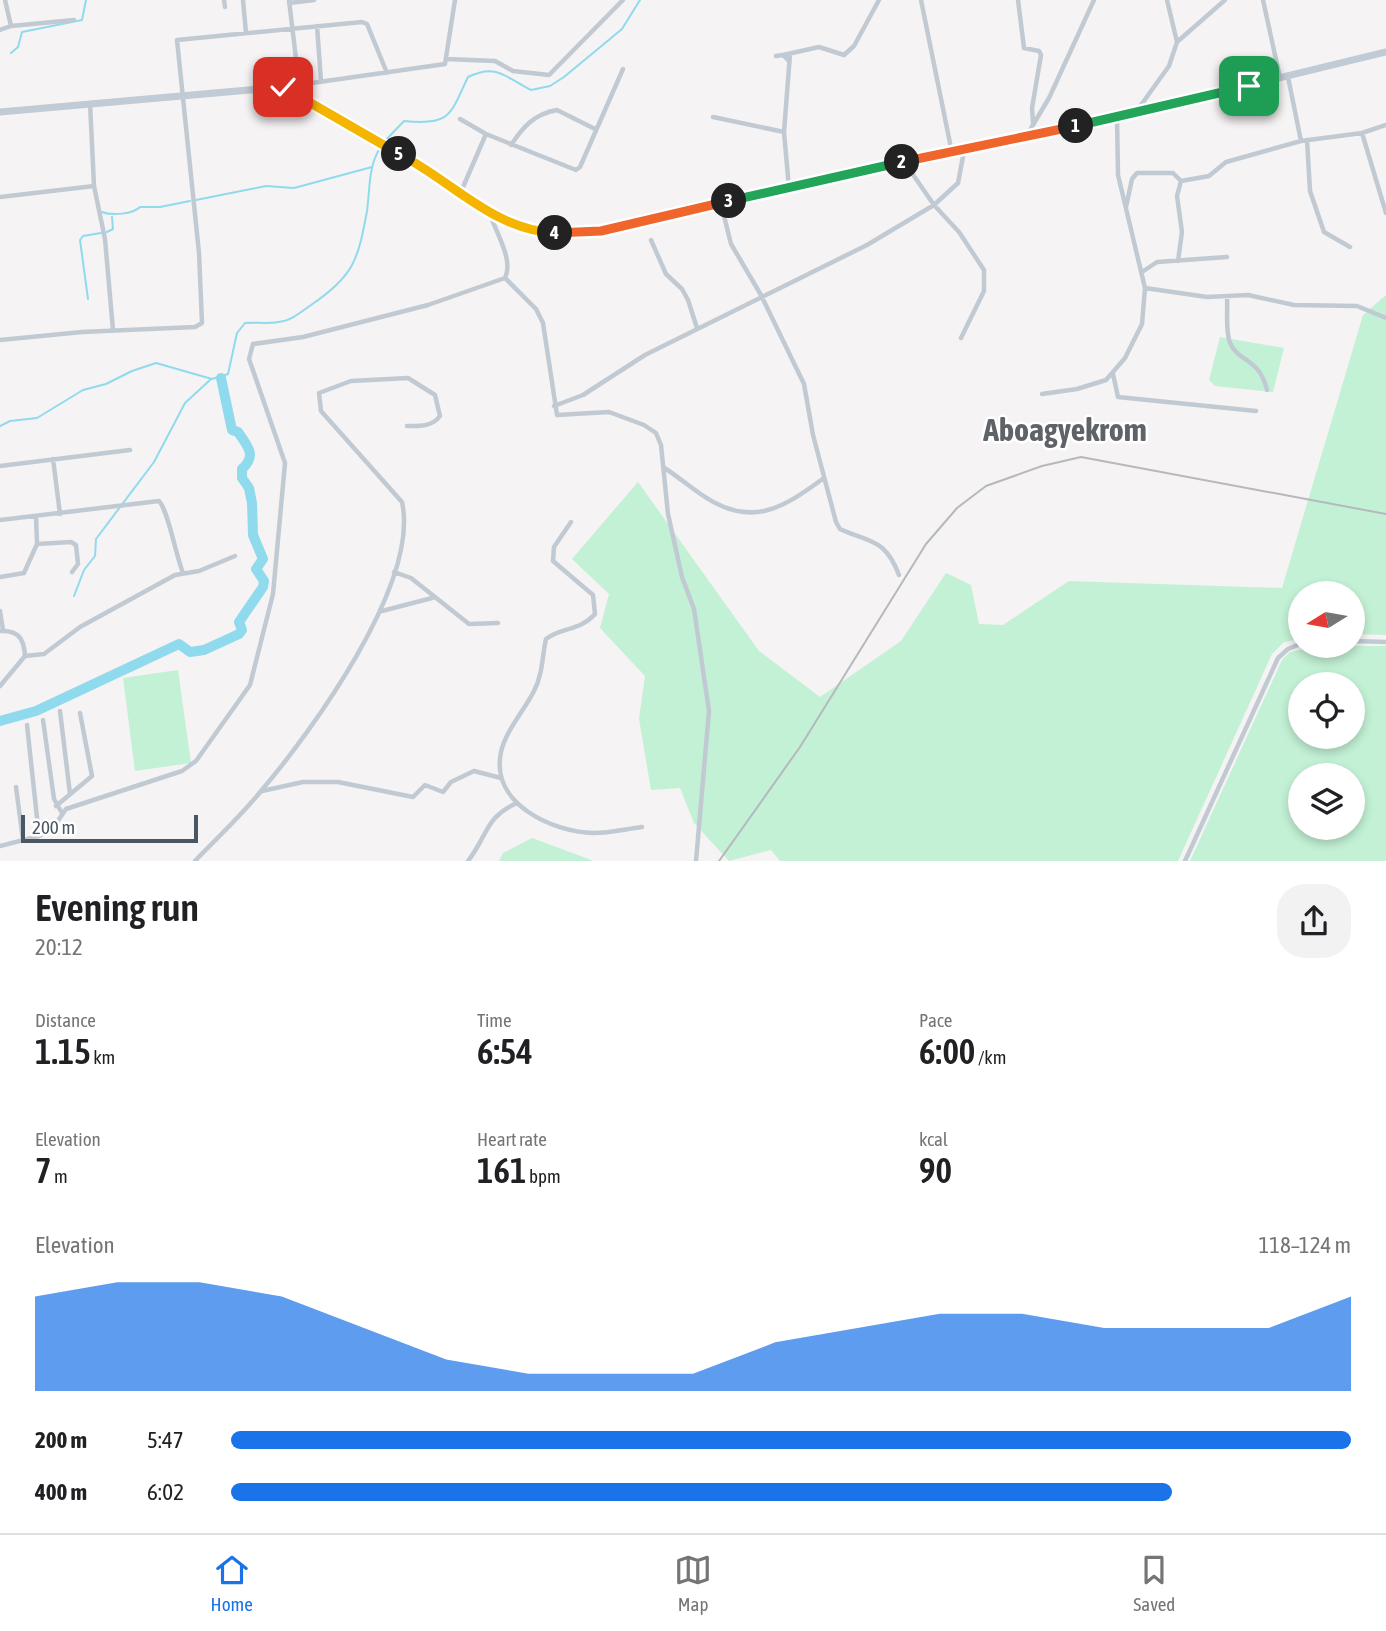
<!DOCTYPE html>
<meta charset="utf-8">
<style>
body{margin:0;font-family:"Asap Condensed",sans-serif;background:#f2f2f2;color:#202124;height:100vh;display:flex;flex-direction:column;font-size:26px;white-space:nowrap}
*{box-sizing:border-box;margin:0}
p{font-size:23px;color:#757577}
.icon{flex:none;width:38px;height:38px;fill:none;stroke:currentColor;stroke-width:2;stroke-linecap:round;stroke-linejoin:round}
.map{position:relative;height:861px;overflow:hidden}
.side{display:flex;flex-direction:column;background:#fff;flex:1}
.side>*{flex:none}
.needle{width:46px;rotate:259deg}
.buttons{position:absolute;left:1288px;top:581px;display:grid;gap:14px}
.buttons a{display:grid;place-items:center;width:77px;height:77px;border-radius:50%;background:#fff;box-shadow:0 4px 10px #0003;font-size:35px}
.scale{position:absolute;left:21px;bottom:18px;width:177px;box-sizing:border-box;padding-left:7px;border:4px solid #4a5661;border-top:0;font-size:19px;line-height:24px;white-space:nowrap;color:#4a5661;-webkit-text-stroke:5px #fff;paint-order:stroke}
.pin{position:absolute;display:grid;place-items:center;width:60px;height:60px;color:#fff;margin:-30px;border-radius:14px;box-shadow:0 4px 10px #0006}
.km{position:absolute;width:35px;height:35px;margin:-18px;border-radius:50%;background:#222;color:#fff;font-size:19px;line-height:35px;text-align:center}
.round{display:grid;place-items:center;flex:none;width:74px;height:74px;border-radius:28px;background:#f2f2f2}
.headline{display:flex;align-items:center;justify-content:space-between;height:119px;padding:0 35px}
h1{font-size:38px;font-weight:600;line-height:52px}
.figures{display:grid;grid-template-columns:repeat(3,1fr);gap:10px;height:119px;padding:7px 35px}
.figures div{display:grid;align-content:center}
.figures b{font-size:35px;font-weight:600}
.figures small{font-size:19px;font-weight:400}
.figures p{font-size:19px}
.chart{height:196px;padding:14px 35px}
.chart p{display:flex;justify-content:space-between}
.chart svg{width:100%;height:126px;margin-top:7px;fill:#1a73e8;opacity:.7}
ul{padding:0 35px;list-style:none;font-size:23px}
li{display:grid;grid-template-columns:112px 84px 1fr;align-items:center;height:52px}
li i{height:18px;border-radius:9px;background:#1a73e8}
.tabs{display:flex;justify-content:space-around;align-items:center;height:98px;border-top:2px solid #e0e0e0;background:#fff;font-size:19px;color:#757577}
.tabs a{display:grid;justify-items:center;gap:4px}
.tabs .active{color:#1a73e8}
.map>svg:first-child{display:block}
.green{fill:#c3f1d5;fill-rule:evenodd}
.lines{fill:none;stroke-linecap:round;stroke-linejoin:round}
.stream{stroke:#90daee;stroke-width:2}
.river{stroke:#90daee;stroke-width:10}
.street{stroke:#c1cad2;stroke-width:4.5}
.secondary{stroke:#c1cbd6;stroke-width:7}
.rail{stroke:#b5b8bd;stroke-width:2}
.split-1-casing{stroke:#fff;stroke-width:14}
.split-2-casing{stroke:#fff;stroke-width:14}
.split-3-casing{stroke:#fff;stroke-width:14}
.split-4-casing{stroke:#fff;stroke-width:14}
.split-5-casing{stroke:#fff;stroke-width:14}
.split-6-casing{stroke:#fff;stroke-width:14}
.split-1{stroke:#22a559;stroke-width:9}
.split-2{stroke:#f0652b;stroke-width:9}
.split-3{stroke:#22a559;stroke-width:9}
.split-4{stroke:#f0652b;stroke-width:9}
.split-5{stroke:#f5b400;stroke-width:9}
.split-6{stroke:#f5b400;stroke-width:9}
.labels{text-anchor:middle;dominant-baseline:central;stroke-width:5;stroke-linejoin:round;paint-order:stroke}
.district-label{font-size:32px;font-weight:bold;fill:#5f6368;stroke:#fff}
</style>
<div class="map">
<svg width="1386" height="861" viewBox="0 0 1386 861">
<rect width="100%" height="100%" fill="#f5f3f3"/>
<path class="green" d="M 1386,295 L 1386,635 L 1353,634 L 1353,593 L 1300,593 L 1300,639 L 1284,642 L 1272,654 L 1178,861 L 780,861 L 771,850 L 729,861 L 694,823 L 680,788 L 651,790 L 639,719 L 645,676 L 600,628 L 609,594 L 572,559 L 638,482 L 759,651 L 820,697 L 901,641 L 946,573 L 971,585 L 979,624 L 1003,625 L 1069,581 L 1282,588 L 1363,315 Z
M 1220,337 L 1284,348 L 1273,392 L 1215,386 L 1209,380 Z
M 1320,646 L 1386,646 L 1386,861 L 1190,861 L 1282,660 L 1290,652 ZM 1300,684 L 1353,684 L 1353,737 L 1300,737 ZM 1300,775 L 1353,775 L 1353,828 L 1300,828 Z
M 178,670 L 191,763 L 135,771 L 123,678 Z
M 532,838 L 594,861 L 499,861 L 503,853 Z"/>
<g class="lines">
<path class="stream" d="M 11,53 L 18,47 L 22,32 L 82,20 L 86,0
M 383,143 L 404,121 C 452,126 450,114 468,77 C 497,63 505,77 531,90 L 550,86 L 564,77 L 622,29 L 640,0
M 196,200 L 266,186 L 294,188 L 372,167
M 102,212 C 112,216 133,214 140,207 L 160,207 L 190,201
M 107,232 L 113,229 L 112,217
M 88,299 L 80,240 L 83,236 L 101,233
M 0,426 L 10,421 L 37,418 L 83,390 L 106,384 L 132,371 L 156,363 L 212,379 L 228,374 L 237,333 L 245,323 C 256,322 267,324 278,322 C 291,321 301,312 311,305 C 354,276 358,260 367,211 C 370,190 368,167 380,148
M 74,596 L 84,570 L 95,556 L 96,539 L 154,462 L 185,403 L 210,380"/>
<path class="river" d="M 0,721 L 36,711 L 179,644 L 190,652 L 204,650 L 239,634 L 242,630 L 239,622 L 263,587 L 264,581 L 256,569 L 263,559 L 253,535 L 252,503 L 249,488 L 242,478 L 242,469 C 257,455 248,447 238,432 L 232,430 L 221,378"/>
<path class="street" d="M 5,0 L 11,26
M 224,0 L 225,7
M 243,0 L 246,33
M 289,0 L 299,84
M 921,0 L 952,153
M 1018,0 L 1024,48 L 1039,51 L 1041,55 L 1032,108 L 1033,123
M 1167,0 L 1177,42
M 1263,0 L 1280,78
M 289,3 L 314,0
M 317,26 L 321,81
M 0,30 L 11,26 L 74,20
M 776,56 L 783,55
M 447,59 L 495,61 L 513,71 L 549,75 L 623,0
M 789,61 L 783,55 L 819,47 L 844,55 L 854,46 L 879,0
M 1288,77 L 1301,141
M 284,87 L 445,64 L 455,0
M 1136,112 L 1169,66 L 1177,42 L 1225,0
M 713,117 L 784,132
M 460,119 L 486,134 L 576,170 L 580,167 L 623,69
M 1362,133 L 1386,213
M 1027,135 L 1049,98 L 1094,0
M 1307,140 L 1310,191 L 1324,232 L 1350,247
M 511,145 C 523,127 534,114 557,110 L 595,129
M 905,163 L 934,205 L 959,232 L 984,270 L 984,291 L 961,338
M 94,186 L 105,239 L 113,330
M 789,188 L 784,132 L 790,54
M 460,194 L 486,134
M 0,197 L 94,186 L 90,103
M 721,204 L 731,244 L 761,295 L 804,384 L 813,435 L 836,522 L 840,529 C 870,543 885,538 899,575
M 1126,207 L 1132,179 L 1137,173 L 1173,173 L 1181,181
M 651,240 L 666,274 L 682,289 L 688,300 L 697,328
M 1178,261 L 1182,232 L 1177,196 L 1181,181 L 1209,176 L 1226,162 L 1301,141 L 1362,133 L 1386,125
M 1142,272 L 1157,262 L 1227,257
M 505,278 L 536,309 L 543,323 L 557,415 L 609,412 L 644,425 L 656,433 L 661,445 L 668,514 L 682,577 L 694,609 L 709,711 L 696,861
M 1145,288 L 1207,297 L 1248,295 L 1294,305 L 1357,306 L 1386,318
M 1227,297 C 1228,310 1225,330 1230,343 C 1239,363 1259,357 1267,390
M 0,340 L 82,332 L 195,327 L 202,323 L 199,253 L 177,40 L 362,22 L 367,24 L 387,73
M 1113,374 L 1118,397 L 1256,411
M 1042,394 L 1077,389 L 1106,380 L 1125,358 L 1142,324 L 1145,288 L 1118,175 L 1117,117
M 554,406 L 583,395 L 645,355 L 867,245 L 934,205 L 958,183 L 964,151
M 53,459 L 60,514
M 0,466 L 130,450
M 663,467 C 677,476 689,486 702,495 C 751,529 783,508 824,478
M 36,516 L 37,544
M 0,520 L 159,501 C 168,510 176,556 183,573
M 571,522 L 554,547 L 553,561 L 593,595 L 595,614 C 580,631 562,627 546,639 C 542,656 543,674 534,691 C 524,711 506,730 501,752 C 490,803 551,832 594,833 C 609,833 626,829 642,827
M 394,572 L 411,578 L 469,624 L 498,623
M 0,577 L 24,573 L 37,544 L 71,542 L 76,545 L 78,564 L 72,572
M 0,611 L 3,630
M 382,611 L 432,598
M 0,631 C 18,630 24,638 25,656 L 0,686
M 1353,641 L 1386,642
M 25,656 L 44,654 L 80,627 L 175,575 L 199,571 L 235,556
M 60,711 L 70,794
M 43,720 L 54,799 L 62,813
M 27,725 L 39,836
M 16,787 L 23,840
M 262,791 L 303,782 L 338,782 L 413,797 L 425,785 L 443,792 L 451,782 L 474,771 L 501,778
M 56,806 L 92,776 L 80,713
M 0,846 L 39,836 L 53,828 L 66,809 L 182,771 L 196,761 L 250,685 L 273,594 L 285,463 L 249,359 L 253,344 L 303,337 L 428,305 L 505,278 C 514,260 496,233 490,214
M 195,861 C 217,838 241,816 261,791 C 312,731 420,583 402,502 L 321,411 L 319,393 L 351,381 L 408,378 L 435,395 L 440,416 C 432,427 419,426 407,426
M 468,861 C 488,835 485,817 517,803
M 1185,861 L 1278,658 L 1288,649 L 1300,644"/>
<path class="secondary" d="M 0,112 L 283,87 L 415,163 L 489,213 L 518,226 L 544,232 L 574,234 L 636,224 L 828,179 L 1134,113 L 1386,52"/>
<path class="rail" d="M 719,861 L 800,747 L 926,544 L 957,508 L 986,486 L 1042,466 L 1081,457 L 1386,514"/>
</g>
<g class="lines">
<defs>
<path id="split-1" d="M 1076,126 L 1249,86"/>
<path id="split-2" d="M 902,162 L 1076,126"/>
<path id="split-3" d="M 729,201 L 902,162"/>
<path id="split-4" d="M 555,233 L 601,231 L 729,201"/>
<path id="split-5" d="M 399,154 C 451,180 493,230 555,233"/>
<path id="split-6" d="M 283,87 L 399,154"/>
</defs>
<use href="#split-1" class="split-1-casing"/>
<use href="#split-2" class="split-2-casing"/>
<use href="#split-3" class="split-3-casing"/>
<use href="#split-4" class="split-4-casing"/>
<use href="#split-5" class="split-5-casing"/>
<use href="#split-6" class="split-6-casing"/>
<use href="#split-1" class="split-1"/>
<use href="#split-2" class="split-2"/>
<use href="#split-3" class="split-3"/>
<use href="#split-4" class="split-4"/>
<use href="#split-5" class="split-5"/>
<use href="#split-6" class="split-6"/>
</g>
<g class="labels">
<g class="district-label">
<text x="1065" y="429">Aboagyekrom</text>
</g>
</g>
</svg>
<div class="buttons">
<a><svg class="needle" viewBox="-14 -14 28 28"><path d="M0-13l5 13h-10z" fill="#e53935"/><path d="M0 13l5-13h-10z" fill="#757577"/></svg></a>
<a><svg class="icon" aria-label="locate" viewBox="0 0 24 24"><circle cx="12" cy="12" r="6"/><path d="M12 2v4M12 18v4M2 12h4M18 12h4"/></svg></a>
<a><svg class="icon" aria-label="layers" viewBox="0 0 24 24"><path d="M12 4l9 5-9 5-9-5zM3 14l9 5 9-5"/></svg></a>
</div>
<div class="scale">200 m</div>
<div class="pin" style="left:1249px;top:86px;background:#1e9e55"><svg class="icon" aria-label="arrive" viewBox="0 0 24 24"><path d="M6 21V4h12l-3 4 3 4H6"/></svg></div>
<div class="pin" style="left:283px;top:87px;background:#d93025"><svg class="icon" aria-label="check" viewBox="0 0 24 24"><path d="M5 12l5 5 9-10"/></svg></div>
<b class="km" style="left:1076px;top:126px">1</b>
<b class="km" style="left:902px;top:162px">2</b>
<b class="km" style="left:729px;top:201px">3</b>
<b class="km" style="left:555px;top:233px">4</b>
<b class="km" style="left:399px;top:154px">5</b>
</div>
<section class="side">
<div class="headline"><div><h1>Evening run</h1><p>20:12</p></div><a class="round"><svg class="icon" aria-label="share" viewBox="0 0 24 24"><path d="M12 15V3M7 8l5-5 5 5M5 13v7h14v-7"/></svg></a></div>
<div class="figures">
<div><p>Distance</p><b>1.15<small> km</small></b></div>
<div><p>Time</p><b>6:54</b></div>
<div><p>Pace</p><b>6:00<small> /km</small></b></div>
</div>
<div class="figures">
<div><p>Elevation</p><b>7<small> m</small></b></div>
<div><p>Heart rate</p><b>161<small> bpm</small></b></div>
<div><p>kcal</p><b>90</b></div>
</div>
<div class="chart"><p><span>Elevation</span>118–124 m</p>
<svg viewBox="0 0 160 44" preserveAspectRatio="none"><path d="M0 44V11L10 6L20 6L30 11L40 22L50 33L60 38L70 38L80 38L90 27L100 22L110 17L120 17L130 22L140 22L150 22L160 11V44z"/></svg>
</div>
<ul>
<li><b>200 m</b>5:47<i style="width:100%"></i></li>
<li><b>400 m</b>6:02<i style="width:84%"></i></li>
</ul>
</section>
<nav class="tabs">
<a class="active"><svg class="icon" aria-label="home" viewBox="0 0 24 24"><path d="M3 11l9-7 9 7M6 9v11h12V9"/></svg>Home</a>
<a><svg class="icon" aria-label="map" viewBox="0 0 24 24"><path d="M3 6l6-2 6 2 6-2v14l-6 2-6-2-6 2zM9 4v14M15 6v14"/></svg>Map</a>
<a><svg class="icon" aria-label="saved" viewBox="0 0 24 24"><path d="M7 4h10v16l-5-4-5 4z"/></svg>Saved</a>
</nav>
